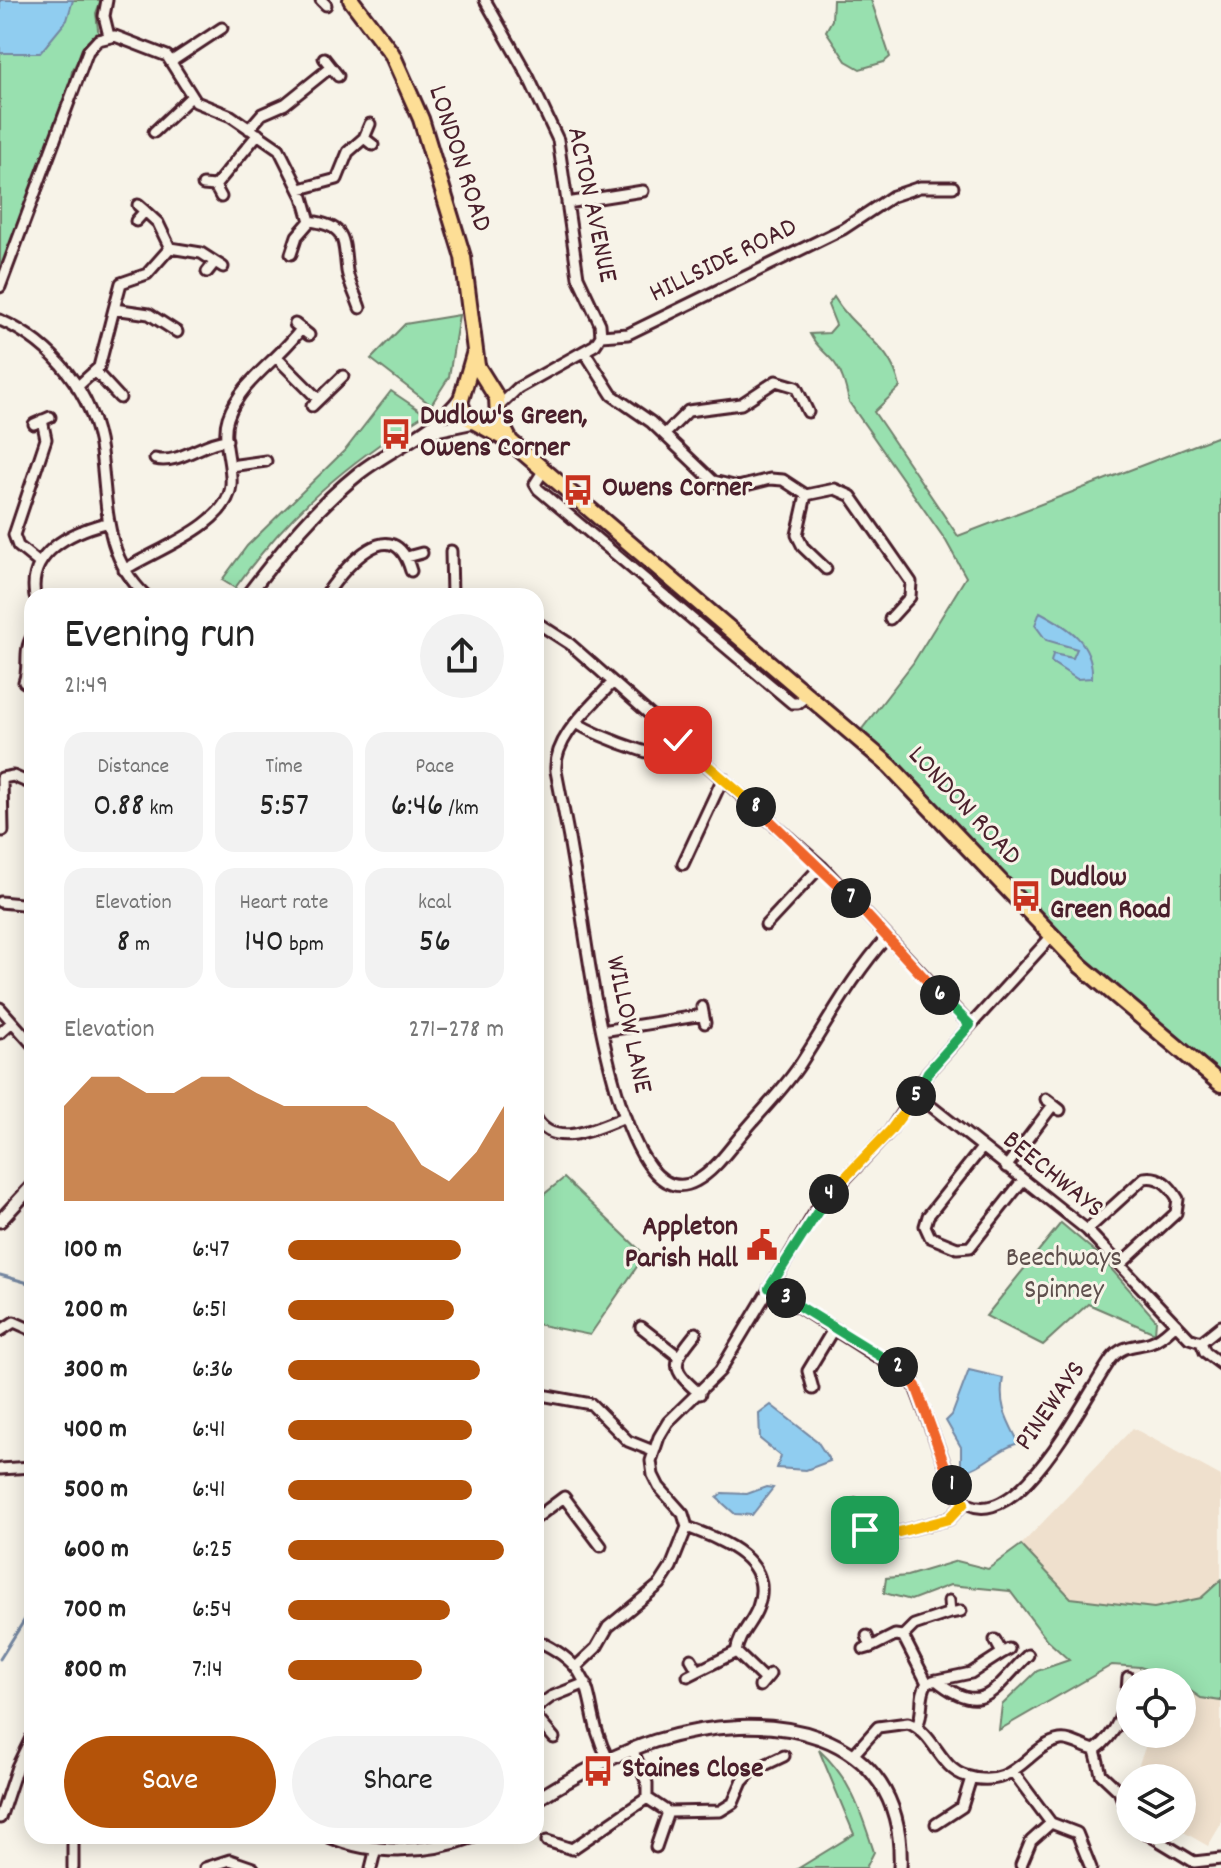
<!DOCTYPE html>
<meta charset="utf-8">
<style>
body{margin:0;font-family:Dekko,sans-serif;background:#f2f2f2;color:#222;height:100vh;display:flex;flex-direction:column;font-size:30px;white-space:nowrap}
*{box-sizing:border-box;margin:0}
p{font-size:26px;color:#767676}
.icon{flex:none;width:44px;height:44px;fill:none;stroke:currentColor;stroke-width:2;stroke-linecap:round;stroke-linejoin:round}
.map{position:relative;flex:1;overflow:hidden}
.sheet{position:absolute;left:24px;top:588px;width:520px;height:1256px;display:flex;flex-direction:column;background:#fff;border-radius:24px;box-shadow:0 4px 20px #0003}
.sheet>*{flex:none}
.buttons{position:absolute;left:1116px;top:1668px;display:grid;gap:16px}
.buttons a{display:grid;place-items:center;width:80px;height:80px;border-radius:50%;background:#fff;box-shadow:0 4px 20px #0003;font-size:40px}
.pin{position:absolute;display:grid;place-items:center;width:68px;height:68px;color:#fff;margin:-34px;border-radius:16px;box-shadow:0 4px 12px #0006}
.km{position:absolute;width:40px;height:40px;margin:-20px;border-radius:50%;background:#222;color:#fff;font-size:22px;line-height:40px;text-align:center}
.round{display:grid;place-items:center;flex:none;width:84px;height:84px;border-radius:42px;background:#f2f2f2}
.summary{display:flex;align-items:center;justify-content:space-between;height:136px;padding:0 40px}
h1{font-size:44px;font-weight:600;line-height:60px}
.stats{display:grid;grid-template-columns:repeat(3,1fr);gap:12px;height:136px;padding:8px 40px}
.stats div{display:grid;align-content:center;border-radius:20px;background:#f2f2f2;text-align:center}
.stats b{font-size:34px;font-weight:600}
.stats small{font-size:22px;font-weight:400}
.stats p{font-size:22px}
.chart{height:224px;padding:16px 40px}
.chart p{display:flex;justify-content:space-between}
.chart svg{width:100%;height:144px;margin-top:8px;fill:#b45309;opacity:.7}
.cta{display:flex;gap:16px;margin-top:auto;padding:16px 40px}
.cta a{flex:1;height:92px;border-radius:48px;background:#b45309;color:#fff;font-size:32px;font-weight:600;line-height:92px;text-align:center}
.cta a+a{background:#f2f2f2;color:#222}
ul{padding:0 40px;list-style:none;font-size:26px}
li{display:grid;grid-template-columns:128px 96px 1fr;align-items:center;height:60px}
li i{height:20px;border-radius:10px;background:#b45309}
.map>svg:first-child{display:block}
.built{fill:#efe0cd}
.green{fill:#98e0af;stroke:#71806d;stroke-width:2}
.water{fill:#90cdf0;stroke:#7487a1;stroke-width:2}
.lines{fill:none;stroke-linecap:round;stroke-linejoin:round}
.stream{stroke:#7487a1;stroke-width:3}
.minor-casing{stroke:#4a1f2b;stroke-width:15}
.tertiary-casing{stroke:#4a1f2b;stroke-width:17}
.trunk-casing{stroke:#4a1f2b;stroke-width:20}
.minor{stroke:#f7f3e8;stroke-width:9}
.tertiary{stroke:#f7f3e8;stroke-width:11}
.trunk{stroke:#fdde96;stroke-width:14}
.split-1-casing{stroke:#fff;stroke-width:16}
.split-2-casing{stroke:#fff;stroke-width:16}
.split-3-casing{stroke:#fff;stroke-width:16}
.split-4-casing{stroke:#fff;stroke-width:16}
.split-5-casing{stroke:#fff;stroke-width:16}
.split-6-casing{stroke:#fff;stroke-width:16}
.split-7-casing{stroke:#fff;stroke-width:16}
.split-8-casing{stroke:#fff;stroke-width:16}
.split-9-casing{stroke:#fff;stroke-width:16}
.split-1{stroke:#f5b400;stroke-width:10}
.split-2{stroke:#f0652b;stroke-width:10}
.split-3{stroke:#22a559;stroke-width:10}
.split-4{stroke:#22a559;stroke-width:10}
.split-5{stroke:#f5b400;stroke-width:10}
.split-6{stroke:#22a559;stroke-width:10}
.split-7{stroke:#f0652b;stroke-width:10}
.split-8{stroke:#f0652b;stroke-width:10}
.split-9{stroke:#f5b400;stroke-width:10}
.labels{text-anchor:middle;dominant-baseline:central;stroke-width:6;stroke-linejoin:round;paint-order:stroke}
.street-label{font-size:28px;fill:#4a1f2b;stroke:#f7f3e8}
.poi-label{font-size:28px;font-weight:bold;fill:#4a1f2b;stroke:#f7f3e8;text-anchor:start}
.park-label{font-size:28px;fill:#5e4f4c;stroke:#f7f3e8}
</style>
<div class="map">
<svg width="1221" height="1868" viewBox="0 0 1221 1868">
<rect width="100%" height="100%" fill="#f7f3e8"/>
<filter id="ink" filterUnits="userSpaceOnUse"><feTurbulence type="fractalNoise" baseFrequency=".0125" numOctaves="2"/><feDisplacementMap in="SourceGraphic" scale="16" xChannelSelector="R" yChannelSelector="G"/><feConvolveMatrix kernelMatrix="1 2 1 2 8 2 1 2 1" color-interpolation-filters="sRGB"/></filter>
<g filter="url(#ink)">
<path class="built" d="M 1133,1428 L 1221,1476 L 1221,1580 L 1201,1598 L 1154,1608 L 1071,1598 L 1021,1545 Z
M 1182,1685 L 1200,1698 L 1221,1701 L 1221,1824 L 1208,1846 L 1180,1830 L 1182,1778 L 1134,1778 L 1150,1734 L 1182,1734 Z"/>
<path class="green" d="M 0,0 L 101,0 L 96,13 L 99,37 L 88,41 L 72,71 L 62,122 L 0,279 Z
M 833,0 L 871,0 L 890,57 L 884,62 L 860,69 L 846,61 L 826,31 L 832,20 Z
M 834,297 C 856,334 891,343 900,387 L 874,412 L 958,536 L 1221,435 L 1221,1086 L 1108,990 L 925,801 L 862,729 L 913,663 L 966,577 L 946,541 L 849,402 C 846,387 842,370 831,359 C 823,350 816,346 810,334 L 829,333 L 836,325 L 828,305 Z
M 459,315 L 449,377 L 431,405 L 371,359 L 405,324 Z
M 391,391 L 425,414 C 346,464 290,511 235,588 L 222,580 L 247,546 L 346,449 Z
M 564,1178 L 645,1255 L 590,1335 L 536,1324 L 536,1187 L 543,1195 Z
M 1061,1223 L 1099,1255 L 1156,1320 L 1155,1333 L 1088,1304 L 1043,1345 L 986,1316 Z
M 1021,1545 L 1071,1598 L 1154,1608 L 1201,1598 L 1221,1580 L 1221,1701 L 1201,1698 L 1170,1677 L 1140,1667 L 1112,1665 L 999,1730 L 1002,1705 L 1037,1671 L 1069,1660 L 1047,1640 L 1010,1591 L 950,1585 L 911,1600 L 884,1593 L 886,1578 L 907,1576 L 957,1561 L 988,1569 Z
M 819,1750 C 851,1779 861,1812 874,1852 L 866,1868 L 799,1868 L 854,1834 Z"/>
<path class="water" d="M 0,0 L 73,0 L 67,20 L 40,53 L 0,53 Z
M 1040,612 C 1068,627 1094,642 1092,678 L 1077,679 L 1051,662 L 1053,654 L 1073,658 L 1077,649 L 1046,640 L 1035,625 Z
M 969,1370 L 1003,1378 C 998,1405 1007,1419 1019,1443 C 998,1448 986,1466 965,1471 L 961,1468 L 961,1447 L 946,1421 L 952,1415 Z
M 771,1405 L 817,1441 L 830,1461 L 806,1470 L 777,1468 L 781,1456 L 760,1439 L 759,1414 Z
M 766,1487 L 773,1488 L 752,1515 L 735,1514 L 717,1498 L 723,1493 L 747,1494 Z"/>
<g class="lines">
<path class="stream" d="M 0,1275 L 32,1284
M 0,1659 L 32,1608"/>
<defs>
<path id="minor" d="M 107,0 L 104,16 L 109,36
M 321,0 L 326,5
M 485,0 L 528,76 L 558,140 L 578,277 L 600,324 L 601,336
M 324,58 L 338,76
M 172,61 L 222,28
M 370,124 L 364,138 L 373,145
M 249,129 L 262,114 L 285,104 L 331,67
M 154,132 L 191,97
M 203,185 L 215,186 L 221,197
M 215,186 L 258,134
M 300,189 L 337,179 L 348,152 L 364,138
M 567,203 L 643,191
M 145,211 L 158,223 L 170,248 L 201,253 L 215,262
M 136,221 L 145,211 L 138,205
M 291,254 L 297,236 L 310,221
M 207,272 L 215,262 L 223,267
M 0,287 L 88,51 L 98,40 L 115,36 L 167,56 L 196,102 L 231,116 L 279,149 L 303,197 L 310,221 C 348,226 343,240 347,271 C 349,283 356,296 360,308
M 114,309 L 121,283 L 147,274 L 170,248
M 0,320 C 54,344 93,393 101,452 C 108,506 103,555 146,596
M 295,324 L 309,335
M 601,336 L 628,334 L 843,229 L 893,196 L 920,187 L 953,187
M 584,351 L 612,395 L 651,422 L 713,481 L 738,487 L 770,479 L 783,480 L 806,495 L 835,489 L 851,496 L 911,582 L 910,597 L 890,619
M 276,357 L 318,399
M 96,372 L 120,398
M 77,387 L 99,367 L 114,309 L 149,314 L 177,332
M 312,406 L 343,376
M 497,408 L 518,388 L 595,345 L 601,336
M 34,424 L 50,417
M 665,434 L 688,411 L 741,404 L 776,381 L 796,387 L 808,412
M 155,459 C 179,465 202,442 227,440
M 230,466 L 266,461
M 542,473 L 535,484 L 538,489 L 792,703 L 798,703 L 808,695
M 806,495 L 797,535 L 803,547 L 826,569
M 451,551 L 452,596
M 407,557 L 422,553
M 39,563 L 18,546 L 14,535 L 46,439 L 42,420
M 124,570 C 155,550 228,525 231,485 C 233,464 221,439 228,418 C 241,380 279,360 301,329
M 35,596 C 27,553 71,532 106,523
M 325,596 C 345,567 393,509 411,571
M 536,622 L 570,644 L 821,866 L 970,1025
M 24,682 C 30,667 23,651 32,637
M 612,683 C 592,706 553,737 556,771 C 565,815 573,859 580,903 C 587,945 619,1224 696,1181 C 715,1171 729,1149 743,1133 C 762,1110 785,1088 801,1063 C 829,1020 852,976 887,937
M 577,723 C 595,736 683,769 701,760
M 3,831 L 2,778 L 13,776 L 32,784
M 683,864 L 723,778
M 0,902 L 32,905
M 766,925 L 821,866
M 702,1007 L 705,1023
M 0,1008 L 32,1044
M 602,1031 L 703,1015
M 0,1033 L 11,1023
M 917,1095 L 1087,1230 L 1189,1338 L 1201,1342 L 1205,1352 L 1221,1364
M 1046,1099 L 1060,1110
M 536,1118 C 554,1151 599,1127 625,1117
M 982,1148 L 928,1216 L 925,1226 L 930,1237 L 957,1248 L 970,1247 L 1023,1180
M 1006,1167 L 1053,1105
M 1087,1230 L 1144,1178 C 1160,1175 1170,1186 1178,1199 L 1176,1213 L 1120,1265
M 769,1288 L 912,1379 L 957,1496 C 1013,1551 1087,1391 1112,1358 C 1123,1344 1137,1347 1151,1342 C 1161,1339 1168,1331 1176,1324
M 641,1327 L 678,1356
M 0,1331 L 14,1322 L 32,1330
M 696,1333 C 671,1364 670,1368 700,1394
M 1201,1342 L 1221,1326
M 813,1389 L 808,1371 L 834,1328
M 536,1394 L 591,1404 L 628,1441 L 653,1451
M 0,1469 L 32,1467
M 856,1504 L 865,1530 L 884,1536 L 949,1519 L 964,1503
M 536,1518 L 564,1497 L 601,1546
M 687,1527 C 721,1540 775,1559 758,1607 C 752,1624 739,1633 736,1652 L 698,1671
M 949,1601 L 950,1613 L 961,1611
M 903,1636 L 927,1683 C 918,1696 925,1712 917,1726
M 536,1640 C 606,1672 579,1702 608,1759
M 995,1640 L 1002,1653 L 1009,1649
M 871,1647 L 895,1635 L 903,1636 L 914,1625 L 950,1613
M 864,1649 L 871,1647 L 867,1636
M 736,1652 L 763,1678
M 577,1666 L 596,1648 L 608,1627 L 660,1584 L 671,1567 L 687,1527 L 683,1514 L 659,1487 L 653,1475 L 651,1461 L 659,1437 L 668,1422 L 720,1371 L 817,1209 L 890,1131 L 928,1072 L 1051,937
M 688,1676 L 698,1671 L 691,1659
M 936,1680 C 984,1719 993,1689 1028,1655
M 933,1681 L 971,1673 L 1002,1653
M 760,1686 L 770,1674
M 536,1708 L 551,1697 L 586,1683
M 536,1717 L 554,1738
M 632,1749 L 647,1783 L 647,1798
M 1095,1750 C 1119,1733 1127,1706 1128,1677
M 854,1754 L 878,1727 L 908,1723 C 935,1733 939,1768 966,1776 C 1016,1792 1027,1746 1060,1740 C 1071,1738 1084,1748 1095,1750 L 1101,1774 L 1119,1791 L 1130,1817
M 1013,1772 L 1051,1823 L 1077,1833 L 1091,1868
M 647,1798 L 668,1812 L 720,1811 L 733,1803 L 742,1782 L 752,1771 L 784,1756
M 0,1818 L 17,1767 L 32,1736
M 936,1824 L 962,1807 L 971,1778
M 1141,1830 L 1194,1862 L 1221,1859
M 547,1841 L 572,1849 L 647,1798
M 656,1847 L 668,1812
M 1021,1865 L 1031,1841 L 1051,1823
M 73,1868 L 73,1836
M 205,1868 L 230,1860 L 253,1868
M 371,1868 L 376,1848"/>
<path id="tertiary" d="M 431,431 L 474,422
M 247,596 C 282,551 313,510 358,474 C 392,447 435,433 461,397
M 0,1221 L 32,1186
M 536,1800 C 574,1776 612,1755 655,1741 C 763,1707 907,1725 900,1868
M 329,1836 C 375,1856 428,1853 474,1836"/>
<path id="trunk" d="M 351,0 L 392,54 L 421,119 L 463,257 L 477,366 L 497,398 L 498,418 L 509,439
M 475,351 L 460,403 L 466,417 L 511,442 L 890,766 L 1081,966 L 1221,1084"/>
</defs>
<use href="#minor" class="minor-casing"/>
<use href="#tertiary" class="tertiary-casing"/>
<use href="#trunk" class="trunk-casing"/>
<use href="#minor" class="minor"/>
<use href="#tertiary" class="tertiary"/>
<use href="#trunk" class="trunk"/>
</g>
</g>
<g class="lines" filter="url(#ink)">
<defs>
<path id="split-1" d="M 865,1530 L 884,1536 L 949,1519 L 964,1503 L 952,1485"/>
<path id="split-2" d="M 898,1367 L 916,1386 L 952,1485"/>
<path id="split-3" d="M 786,1298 L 898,1367"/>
<path id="split-4" d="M 786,1298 L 769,1288 L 829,1194"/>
<path id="split-5" d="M 829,1194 L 890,1131 L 916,1096"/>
<path id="split-6" d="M 916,1096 L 928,1072 L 970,1025 L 940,995"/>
<path id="split-7" d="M 851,898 L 940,995"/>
<path id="split-8" d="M 756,807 L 851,898"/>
<path id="split-9" d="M 678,740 L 756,807"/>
</defs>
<use href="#split-1" class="split-1-casing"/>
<use href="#split-2" class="split-2-casing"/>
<use href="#split-3" class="split-3-casing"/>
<use href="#split-4" class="split-4-casing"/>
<use href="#split-5" class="split-5-casing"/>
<use href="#split-6" class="split-6-casing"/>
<use href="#split-7" class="split-7-casing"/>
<use href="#split-8" class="split-8-casing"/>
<use href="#split-9" class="split-9-casing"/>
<use href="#split-1" class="split-1"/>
<use href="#split-2" class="split-2"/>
<use href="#split-3" class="split-3"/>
<use href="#split-4" class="split-4"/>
<use href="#split-5" class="split-5"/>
<use href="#split-6" class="split-6"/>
<use href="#split-7" class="split-7"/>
<use href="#split-8" class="split-8"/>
<use href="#split-9" class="split-9"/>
</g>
<defs>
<symbol id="bus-bare" viewBox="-9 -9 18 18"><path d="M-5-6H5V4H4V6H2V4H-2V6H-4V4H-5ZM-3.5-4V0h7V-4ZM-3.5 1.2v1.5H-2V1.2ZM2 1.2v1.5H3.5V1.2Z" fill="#c8321e" stroke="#f7f3e8" stroke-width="2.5" paint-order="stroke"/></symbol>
<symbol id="civic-bare" viewBox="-9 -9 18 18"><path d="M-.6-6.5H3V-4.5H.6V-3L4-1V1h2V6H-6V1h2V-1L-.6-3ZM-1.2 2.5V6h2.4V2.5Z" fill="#c8321e" stroke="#f7f3e8" stroke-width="2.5" paint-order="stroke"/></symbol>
</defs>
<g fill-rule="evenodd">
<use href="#bus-bare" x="374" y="412" width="44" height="44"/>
<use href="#bus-bare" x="556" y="468" width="44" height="44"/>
<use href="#bus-bare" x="1004" y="874" width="44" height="44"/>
<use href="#civic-bare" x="740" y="1223" width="44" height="44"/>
<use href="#bus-bare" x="576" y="1749" width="44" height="44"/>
</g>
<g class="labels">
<g class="street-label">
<text transform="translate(458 159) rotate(72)">LONDON ROAD</text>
<text transform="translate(590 205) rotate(78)">ACTON AVENUE</text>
<text transform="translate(724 262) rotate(-26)">HILLSIDE ROAD</text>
<text transform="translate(963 807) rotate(47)">LONDON ROAD</text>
<text transform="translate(627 1025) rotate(78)">WILLOW LANE</text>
<text transform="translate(1052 1176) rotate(39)">BEECHWAYS</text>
<text transform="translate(1052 1407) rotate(-55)">PINEWAYS</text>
</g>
<g class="poi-label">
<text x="420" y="418">Dudlow's Green,<tspan x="420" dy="32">Owens Corner</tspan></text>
<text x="602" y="490">Owens Corner</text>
<text x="1050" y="880">Dudlow<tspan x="1050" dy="32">Green Road</tspan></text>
<text x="738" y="1229" text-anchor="end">Appleton<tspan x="738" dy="32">Parish Hall</tspan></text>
<text x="622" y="1771">Staines Close</text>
</g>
<g class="park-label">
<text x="1064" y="1260">Beechways<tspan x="1064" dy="32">Spinney</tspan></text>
</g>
</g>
</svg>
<div class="buttons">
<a><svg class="icon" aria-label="locate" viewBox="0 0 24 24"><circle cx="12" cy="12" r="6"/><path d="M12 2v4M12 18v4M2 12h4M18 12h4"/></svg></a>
<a><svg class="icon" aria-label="layers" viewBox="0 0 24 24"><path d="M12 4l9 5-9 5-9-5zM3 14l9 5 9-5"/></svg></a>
</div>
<div class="pin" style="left:865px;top:1530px;background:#1e9e55"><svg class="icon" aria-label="arrive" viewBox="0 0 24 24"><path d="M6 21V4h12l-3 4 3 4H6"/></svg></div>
<div class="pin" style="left:678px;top:740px;background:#d93025"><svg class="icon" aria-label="check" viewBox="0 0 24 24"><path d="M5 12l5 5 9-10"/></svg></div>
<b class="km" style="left:952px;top:1485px">1</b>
<b class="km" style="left:898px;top:1367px">2</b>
<b class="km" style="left:786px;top:1298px">3</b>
<b class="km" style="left:829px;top:1194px">4</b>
<b class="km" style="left:916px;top:1096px">5</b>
<b class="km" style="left:940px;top:995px">6</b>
<b class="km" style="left:851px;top:898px">7</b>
<b class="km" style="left:756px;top:807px">8</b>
<section class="sheet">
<div class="summary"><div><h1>Evening run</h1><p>21:49</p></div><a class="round"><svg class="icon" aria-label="share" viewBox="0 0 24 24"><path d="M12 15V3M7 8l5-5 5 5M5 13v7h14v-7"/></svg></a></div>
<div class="stats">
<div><p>Distance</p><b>0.88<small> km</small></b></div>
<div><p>Time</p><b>5:57</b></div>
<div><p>Pace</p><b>6:46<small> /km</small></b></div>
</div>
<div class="stats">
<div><p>Elevation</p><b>8<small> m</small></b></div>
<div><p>Heart rate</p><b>140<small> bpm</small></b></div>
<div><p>kcal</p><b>56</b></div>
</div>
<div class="chart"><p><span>Elevation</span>271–278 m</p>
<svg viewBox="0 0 160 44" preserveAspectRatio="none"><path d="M0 44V15L10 6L20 6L30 11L40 11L50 6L60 6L70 11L80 15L90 15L100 15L110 15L120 20L130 33L140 38L150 29L160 15V44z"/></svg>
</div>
<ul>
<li><b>100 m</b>6:47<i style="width:80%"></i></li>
<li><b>200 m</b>6:51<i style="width:77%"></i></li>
<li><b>300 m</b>6:36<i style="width:89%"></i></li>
<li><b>400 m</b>6:41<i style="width:85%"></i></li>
<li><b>500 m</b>6:41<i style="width:85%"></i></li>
<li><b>600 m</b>6:25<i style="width:100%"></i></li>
<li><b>700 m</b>6:54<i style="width:75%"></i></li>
<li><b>800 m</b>7:14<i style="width:62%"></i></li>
</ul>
<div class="cta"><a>Save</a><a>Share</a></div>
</section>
</div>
